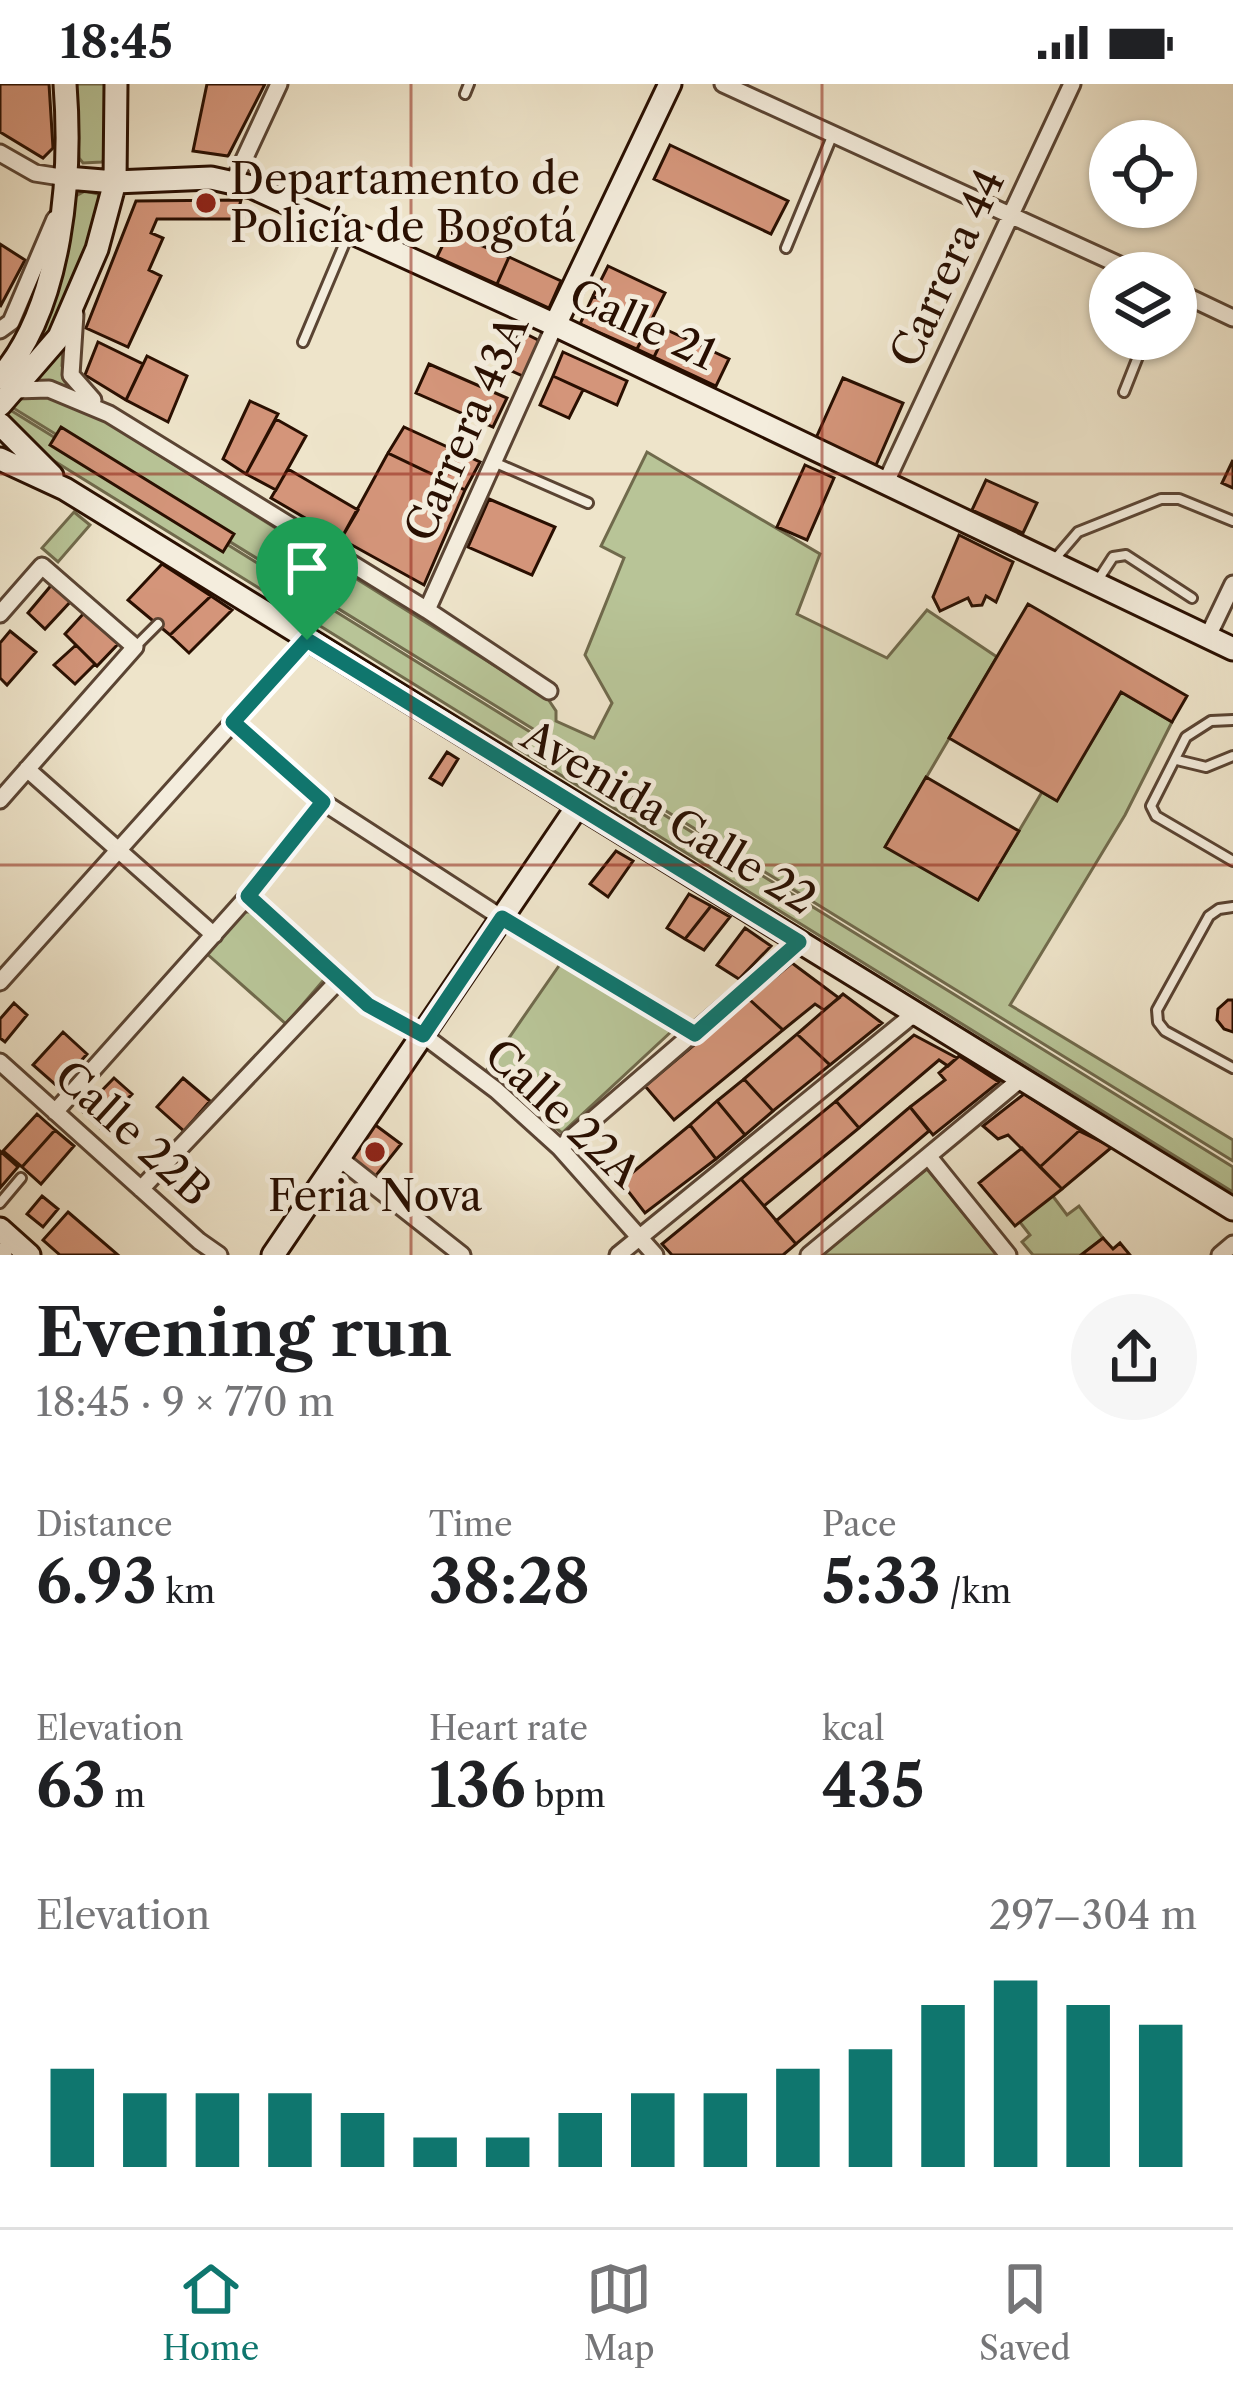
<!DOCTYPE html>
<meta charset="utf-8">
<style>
body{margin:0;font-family:"Libre Caslon Text",serif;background:#f6f6f6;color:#202124;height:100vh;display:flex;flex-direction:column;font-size:45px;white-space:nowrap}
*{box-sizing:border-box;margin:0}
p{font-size:39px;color:#757577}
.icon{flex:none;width:66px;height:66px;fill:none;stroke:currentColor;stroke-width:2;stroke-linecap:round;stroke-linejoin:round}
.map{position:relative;height:1171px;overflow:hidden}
.drawer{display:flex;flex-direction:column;background:#fff;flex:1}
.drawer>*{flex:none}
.tools{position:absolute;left:1089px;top:36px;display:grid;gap:24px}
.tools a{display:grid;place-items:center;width:108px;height:108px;border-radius:50%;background:#fff;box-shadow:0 3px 9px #0004;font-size:60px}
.pin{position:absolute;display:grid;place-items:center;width:102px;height:102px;color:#fff;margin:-123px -51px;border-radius:50% 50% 50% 0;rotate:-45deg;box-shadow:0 0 12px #0007}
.pin .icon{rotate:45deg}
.round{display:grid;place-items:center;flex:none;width:126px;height:126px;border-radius:63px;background:#f6f6f6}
.overview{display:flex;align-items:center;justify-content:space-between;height:204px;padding:0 36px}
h1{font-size:66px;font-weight:700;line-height:90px}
.metrics{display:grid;grid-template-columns:repeat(3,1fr);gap:18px;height:204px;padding:12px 36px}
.metrics div{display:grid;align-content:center}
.metrics b{font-size:60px;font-weight:700}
.metrics small{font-size:33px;font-weight:400}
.metrics p{font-size:33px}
.chart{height:336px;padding:24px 36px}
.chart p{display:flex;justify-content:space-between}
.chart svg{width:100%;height:216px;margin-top:12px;stroke:#0f766e;stroke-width:6}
.status{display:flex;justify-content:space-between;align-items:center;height:84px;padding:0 60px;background:#fff;direction:ltr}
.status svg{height:33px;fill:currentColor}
.menu{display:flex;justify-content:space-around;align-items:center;height:168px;border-top:3px solid #e0e0e0;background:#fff;font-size:33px;color:#757577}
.menu a{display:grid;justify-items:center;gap:6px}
.menu .on{color:#0f766e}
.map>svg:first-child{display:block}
.green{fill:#b8c497;stroke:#706a4c;stroke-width:3}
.building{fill:#d4957a;stroke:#290f01;stroke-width:3}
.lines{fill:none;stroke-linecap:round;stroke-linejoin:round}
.lane-casing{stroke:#5a4433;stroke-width:14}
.street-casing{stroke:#5a4433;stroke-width:21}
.secondary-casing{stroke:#290f01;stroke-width:27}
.lane{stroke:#f4eddd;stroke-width:8}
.street{stroke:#f4eddd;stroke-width:15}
.secondary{stroke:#f4eddd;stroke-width:21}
.route-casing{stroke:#fff;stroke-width:24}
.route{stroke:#0f766e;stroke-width:15}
.grid{fill:none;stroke:#8f2418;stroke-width:3;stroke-opacity:0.55}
.poi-dot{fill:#8f2418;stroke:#f4eddd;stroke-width:4.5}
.labels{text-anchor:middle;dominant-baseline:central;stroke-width:10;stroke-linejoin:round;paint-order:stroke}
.poi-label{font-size:42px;fill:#290f01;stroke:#f4eddd;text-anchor:start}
.street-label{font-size:42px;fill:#290f01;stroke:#f4eddd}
</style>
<div class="status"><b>18:45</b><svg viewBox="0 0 49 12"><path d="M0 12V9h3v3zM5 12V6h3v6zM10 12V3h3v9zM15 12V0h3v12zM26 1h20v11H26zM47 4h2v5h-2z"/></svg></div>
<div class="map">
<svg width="1233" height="1171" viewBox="0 0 1233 1171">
<rect width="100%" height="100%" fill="#eee4ca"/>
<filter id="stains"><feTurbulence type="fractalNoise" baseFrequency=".00167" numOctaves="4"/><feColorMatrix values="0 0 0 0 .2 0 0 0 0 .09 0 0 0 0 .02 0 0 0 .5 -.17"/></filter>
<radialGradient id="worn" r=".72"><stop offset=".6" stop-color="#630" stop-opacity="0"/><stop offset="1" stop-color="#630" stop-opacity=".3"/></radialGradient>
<path class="green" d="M 75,0 L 105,0 L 106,73 L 102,78 L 83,79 L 79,74 Z
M 85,107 L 98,110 L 102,119 C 83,175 68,240 21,279 L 74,113 Z
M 63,260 L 62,282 L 76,309 L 32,298 Z
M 33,306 L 97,332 L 548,615 L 556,627 L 556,637 L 594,654 L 612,619 L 585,571 L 624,474 L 601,462 L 647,368 L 820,470 L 797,530 L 887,574 L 927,526 L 997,573 L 886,762 L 978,816 L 1042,708 L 1056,716 L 1121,608 L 1172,638 L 1125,731 L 1010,921 L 1233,1056 L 1233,1077 L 10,322 L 22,308 Z
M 7,324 L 1233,1083 L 1233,1108 L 30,362 L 5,341 L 3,329 Z
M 74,428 L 90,441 L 58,478 L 42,464 Z
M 243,828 L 252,828 L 328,891 L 286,940 L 206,869 Z
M 563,876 L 674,945 L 562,1049 L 486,987 Z
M 927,1085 L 997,1171 L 820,1171 Z
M 1052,1111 L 1067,1131 L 1079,1122 L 1103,1154 L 1081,1171 L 1033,1171 L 1022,1158 L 1030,1151 L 1019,1137 Z"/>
<path class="building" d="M 0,0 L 49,0 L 53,64 L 43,74 L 0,48 Z
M 207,0 L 265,0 L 228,72 L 193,67 Z
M 670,61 L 788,117 L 771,150 L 654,95 Z
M 241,116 L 236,135 L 157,135 L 151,149 L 163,154 L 149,186 L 161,192 L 128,263 L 86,244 L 136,117 Z
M 449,148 L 509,173 L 497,200 L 437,173 Z
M 0,160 L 25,176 L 0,223 Z
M 509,173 L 561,197 L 549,224 L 497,200 Z
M 608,182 L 665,209 L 650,239 L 593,212 Z
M 593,212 L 650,239 L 637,265 L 580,240 Z
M 650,239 L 667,246 L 654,273 L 637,265 Z
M 667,246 L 729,275 L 716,302 L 654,273 Z
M 520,247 L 542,258 L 525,293 L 503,283 Z
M 98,258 L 143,280 L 126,316 L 85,291 Z
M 563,268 L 627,297 L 617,321 L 553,292 Z
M 147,272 L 187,292 L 168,338 L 126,316 Z
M 429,280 L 507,314 L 493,343 L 416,309 Z
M 553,292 L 583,306 L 569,334 L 540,321 Z
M 843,294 L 903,319 L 876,381 L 816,354 Z
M 250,317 L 278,330 L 246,390 L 223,375 Z
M 276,335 L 306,352 L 276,406 L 246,390 Z
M 61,343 L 234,450 L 223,468 L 50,361 Z
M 404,343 L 480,378 L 465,406 L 388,369 Z
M 388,369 L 465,406 L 424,501 L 341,455 Z
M 1233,376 L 1233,404 L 1222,399 Z
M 805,381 L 834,394 L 807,456 L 777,443 Z
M 288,385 L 358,426 L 341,455 L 271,414 Z
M 986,396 L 1037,419 L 1023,449 L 972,426 Z
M 489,415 L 555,443 L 532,491 L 468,463 Z
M 959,451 L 1013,478 L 996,518 L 986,512 L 982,521 L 972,522 L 968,514 L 940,527 L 933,513 Z
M 162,480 L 211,512 L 170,551 L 128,516 Z
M 54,498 L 72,516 L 45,545 L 28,529 Z
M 211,512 L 232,526 L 189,569 L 170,551 Z
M 1028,520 L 1187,612 L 1172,638 L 1121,608 L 1057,717 L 949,654 Z
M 84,529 L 118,560 L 97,582 L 65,550 Z
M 10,547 L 36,568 L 7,601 L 0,594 L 0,559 Z
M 76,561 L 95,580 L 75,600 L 54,581 Z
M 447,668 L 458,675 L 442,701 L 430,694 Z
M 926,693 L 1019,747 L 978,816 L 885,763 Z
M 616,767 L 633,777 L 608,813 L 590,800 Z
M 689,810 L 711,822 L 685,855 L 667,844 Z
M 711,822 L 730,833 L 704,866 L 685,855 Z
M 745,844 L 771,862 L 739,895 L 717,881 Z
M 792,879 L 839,914 L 824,926 L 815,920 L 783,946 L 749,915 Z
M 843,910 L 882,939 L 830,981 L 797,950 Z
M 749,915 L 783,946 L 674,1036 L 645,1002 Z
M 1228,916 L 1233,916 L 1233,948 L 1224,945 L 1217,936 L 1218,925 Z
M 14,919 L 27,931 L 5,958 L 0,954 L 0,935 Z
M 63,948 L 87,970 L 58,1003 L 33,981 Z
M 797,950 L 830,981 L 773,1027 L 744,995 Z
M 914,951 L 957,974 L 948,982 L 939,976 L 859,1044 L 836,1017 Z
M 959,972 L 999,998 L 933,1051 L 910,1023 L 945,996 L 939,989 Z
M 114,994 L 132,1010 L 100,1044 L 82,1027 Z
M 183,994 L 210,1017 L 184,1047 L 157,1023 Z
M 744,995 L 773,1027 L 745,1051 L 717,1017 Z
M 1024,1010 L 1080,1046 L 1040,1083 L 1008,1051 L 998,1055 L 983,1042 Z
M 717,1017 L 745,1051 L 716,1075 L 690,1041 Z
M 836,1017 L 859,1044 L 764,1122 L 741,1095 Z
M 910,1023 L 929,1047 L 796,1160 L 776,1137 Z
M 37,1030 L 55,1046 L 22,1083 L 3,1067 Z
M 374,1040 L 401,1060 L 374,1094 L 349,1076 Z
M 690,1041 L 716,1075 L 645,1129 L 621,1098 Z
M 55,1046 L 74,1062 L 41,1100 L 22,1083 Z
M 1079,1047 L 1112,1063 L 1062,1105 L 1040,1083 Z
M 1022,1064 L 1062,1105 L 1015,1142 L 979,1099 Z
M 0,1067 L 18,1083 L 0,1104 Z
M 741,1095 L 796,1160 L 783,1171 L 672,1171 L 662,1160 Z
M 42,1112 L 58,1125 L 43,1143 L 27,1130 Z
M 68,1128 L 118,1171 L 60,1171 L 43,1156 Z
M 1103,1154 L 1113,1165 L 1120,1159 L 1130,1171 L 1081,1171 Z"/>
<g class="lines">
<defs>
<path id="lane" d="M 465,10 L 469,0
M 786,164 L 833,50
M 303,258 L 349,149
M 1124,308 L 1145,255
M 496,379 L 588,419
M 1054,476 L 1078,448 L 1161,415 L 1179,415 L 1233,437
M 1098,496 L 1113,473 L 1126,471 L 1192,514
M 136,562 L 158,540
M 1233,636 L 1211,637 L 1186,653 L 1151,722 L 1156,732 L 1233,777
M 1177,676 L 1206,683 L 1233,672
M 1233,823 L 1219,825 L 1209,832 L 1157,926 L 1158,938 L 1165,947 L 1233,984
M 0,1119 L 21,1094"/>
<path id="street" d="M 723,0 L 1137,189
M 0,69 L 35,89 L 67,94
M 234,97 L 279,0
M 1176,207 L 1233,234
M 75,230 L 71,291 L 93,316
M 0,246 L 11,238 L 55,135
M 15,306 L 49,305 L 109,330 L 427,526 L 549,607
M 886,398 L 1072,0
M 427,526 L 555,241
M 0,530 L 42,482 L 135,563 L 0,716
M 1209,550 L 1233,500
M 233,638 L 323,718 L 502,834 L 695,950
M 27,685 L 214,851
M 248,812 L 368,921 L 423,951 L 496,1006 L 560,1064 L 655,1171
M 0,898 L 307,556
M 0,978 L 199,1157 L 219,1171
M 55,1028 L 248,812 L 323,718
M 560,1064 L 799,858
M 929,1073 L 1008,1171
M 339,1074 L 462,1171
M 141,1105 L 339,896
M 618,1171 L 909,934 L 919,931
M 809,1171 L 1022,994
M 1220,1171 L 1233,1160"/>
<path id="secondary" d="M 67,94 L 115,98 L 211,94 L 252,103 L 555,241 L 1233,565
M 555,241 L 670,0
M 0,294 C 63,222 72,91 65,0
M 0,321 L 59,253 L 97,165 L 115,98 L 116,0
M 0,340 L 52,392
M 0,375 L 65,405 L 1233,1125
M 0,1145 L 29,1171
M 0,1170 L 1,1171
M 273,1171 L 577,723"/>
</defs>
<use href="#lane" class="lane-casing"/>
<use href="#street" class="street-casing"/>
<use href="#secondary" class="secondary-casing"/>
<use href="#lane" class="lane"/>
<use href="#street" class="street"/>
<use href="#secondary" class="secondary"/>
</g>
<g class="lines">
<defs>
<path id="route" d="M 307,556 L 799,858 L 695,950 L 502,834 L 423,951 L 368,921 L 248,812 L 323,718 L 233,638 Z"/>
</defs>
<use href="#route" class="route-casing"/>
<use href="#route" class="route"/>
</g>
<path class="grid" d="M 411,0 L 411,1171M 822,0 L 822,1171M 0,390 L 1233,390M 0,781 L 1233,781"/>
<g class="poi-dot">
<circle cx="206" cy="119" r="12"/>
<circle cx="375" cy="1068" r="12"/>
</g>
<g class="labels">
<g class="poi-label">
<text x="230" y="95">Departamento de<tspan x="230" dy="48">Policía de Bogotá</tspan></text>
<text x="375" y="1112" text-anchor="middle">Feria Nova</text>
</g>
<g class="street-label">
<text transform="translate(947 184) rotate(-65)">Carrera 44</text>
<text transform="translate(643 240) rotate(25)">Calle 21</text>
<text transform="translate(466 344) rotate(-66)">Carrera 43A</text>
<text transform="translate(669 733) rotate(31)">Avenida Calle 22</text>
<text transform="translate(563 1029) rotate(43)">Calle 22A</text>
<text transform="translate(133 1049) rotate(42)">Calle 22B</text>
</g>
</g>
<rect width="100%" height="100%" filter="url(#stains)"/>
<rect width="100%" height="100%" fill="url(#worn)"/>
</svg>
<div class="tools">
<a><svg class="icon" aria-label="locate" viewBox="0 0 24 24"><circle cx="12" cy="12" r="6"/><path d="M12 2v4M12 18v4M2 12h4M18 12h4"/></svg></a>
<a><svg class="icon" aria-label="layers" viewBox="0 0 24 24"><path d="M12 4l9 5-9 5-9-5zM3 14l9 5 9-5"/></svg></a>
</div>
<div class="pin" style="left:307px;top:556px;background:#1e9e55"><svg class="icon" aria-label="arrive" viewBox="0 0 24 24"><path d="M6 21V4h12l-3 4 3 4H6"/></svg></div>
</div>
<section class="drawer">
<div class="overview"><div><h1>Evening run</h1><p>18:45 · 9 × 770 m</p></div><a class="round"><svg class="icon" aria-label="share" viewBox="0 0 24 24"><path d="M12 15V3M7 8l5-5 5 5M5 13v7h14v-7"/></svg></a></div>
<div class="metrics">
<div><p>Distance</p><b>6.93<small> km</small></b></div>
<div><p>Time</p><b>38:28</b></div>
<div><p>Pace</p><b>5:33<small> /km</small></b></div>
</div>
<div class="metrics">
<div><p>Elevation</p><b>63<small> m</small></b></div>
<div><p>Heart rate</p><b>136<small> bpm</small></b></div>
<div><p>kcal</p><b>435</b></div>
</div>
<div class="chart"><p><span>Elevation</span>297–304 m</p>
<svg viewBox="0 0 160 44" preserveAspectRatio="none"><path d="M5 44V24M15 44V29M25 44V29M35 44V29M45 44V33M55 44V38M65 44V38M75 44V33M85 44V29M95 44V29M105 44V24M115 44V20M125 44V11M135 44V6M145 44V11M155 44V15"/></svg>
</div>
</section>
<nav class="menu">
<a class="on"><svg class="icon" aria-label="home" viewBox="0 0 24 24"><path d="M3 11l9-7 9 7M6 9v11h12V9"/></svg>Home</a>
<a><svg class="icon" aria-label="map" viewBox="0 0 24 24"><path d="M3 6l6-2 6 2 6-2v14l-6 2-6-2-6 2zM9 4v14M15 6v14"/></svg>Map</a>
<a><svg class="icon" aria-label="saved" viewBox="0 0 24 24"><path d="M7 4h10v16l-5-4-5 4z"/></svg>Saved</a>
</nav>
